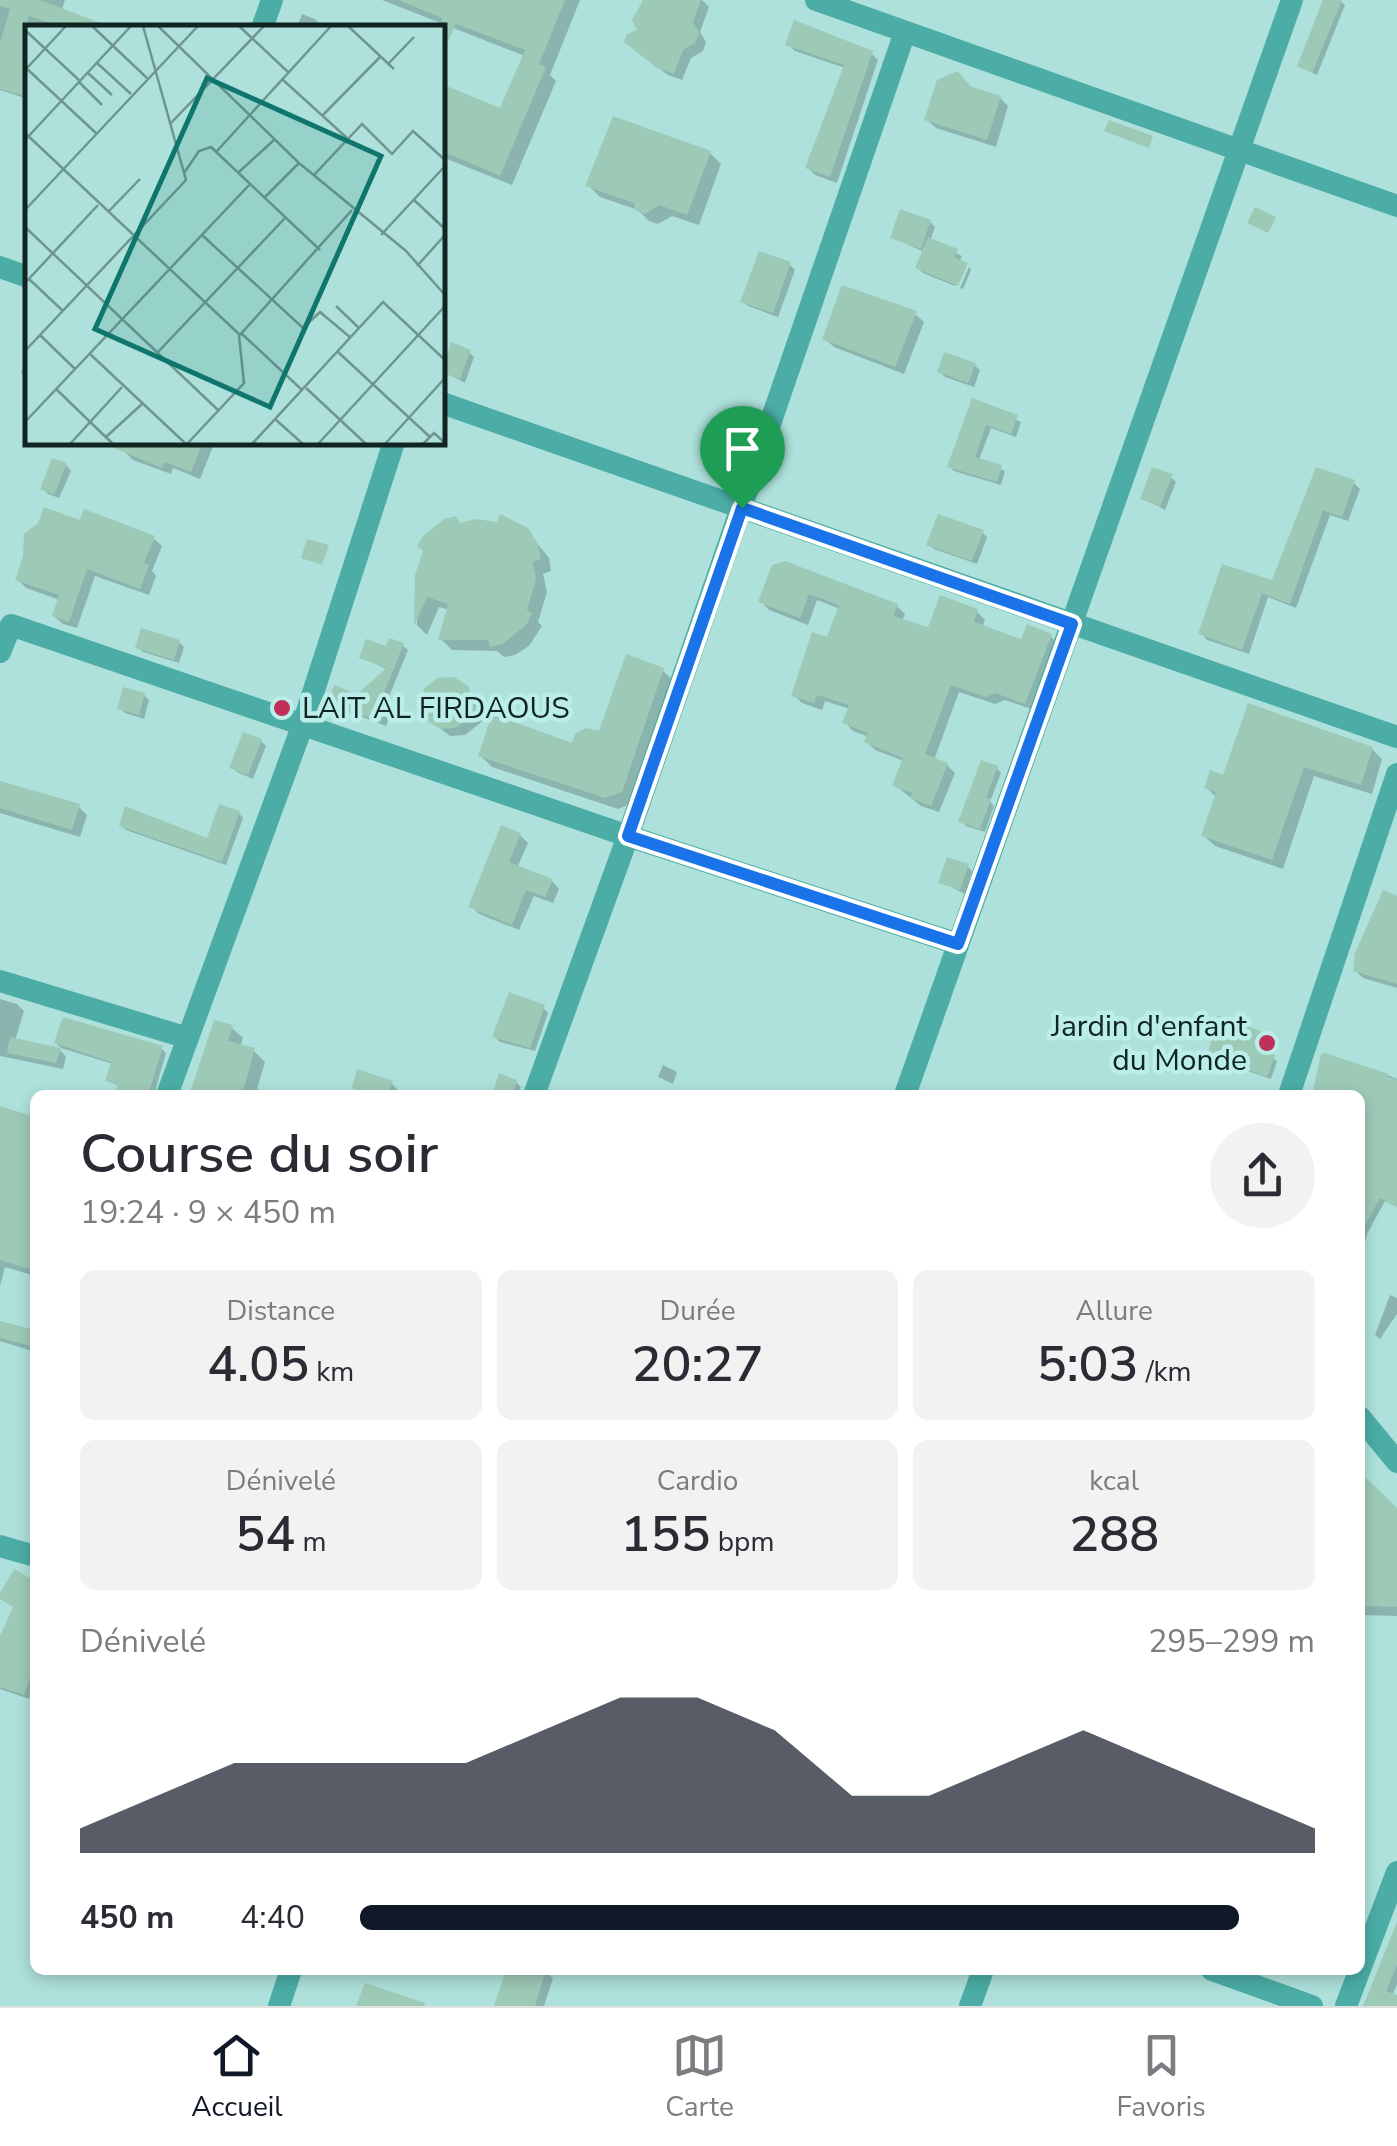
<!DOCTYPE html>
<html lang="fr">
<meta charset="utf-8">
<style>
body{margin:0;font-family:"Nunito Sans",sans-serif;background:#f2f2f3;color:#2b2b33;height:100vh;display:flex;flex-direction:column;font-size:38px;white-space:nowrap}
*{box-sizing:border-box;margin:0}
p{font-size:32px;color:#7c7c81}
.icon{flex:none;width:55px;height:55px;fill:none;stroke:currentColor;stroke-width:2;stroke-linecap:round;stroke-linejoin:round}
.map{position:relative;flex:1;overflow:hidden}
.sheet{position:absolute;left:30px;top:1090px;width:1335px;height:885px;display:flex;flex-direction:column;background:#fff;border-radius:15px;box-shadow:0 5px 15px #0003}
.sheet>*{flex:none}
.pin{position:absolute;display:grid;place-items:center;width:85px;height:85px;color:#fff;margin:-102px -42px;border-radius:50% 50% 50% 0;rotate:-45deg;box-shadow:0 0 10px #0007}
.pin .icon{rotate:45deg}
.round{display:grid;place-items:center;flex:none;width:105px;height:105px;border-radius:52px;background:#f2f2f3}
.headline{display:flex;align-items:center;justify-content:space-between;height:170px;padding:0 50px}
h1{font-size:55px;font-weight:600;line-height:75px}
.figures{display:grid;grid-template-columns:repeat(3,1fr);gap:15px;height:170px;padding:10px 50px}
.figures div{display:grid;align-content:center;border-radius:15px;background:#f2f2f3;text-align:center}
.figures b{font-size:50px;font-weight:600}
.figures small{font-size:28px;font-weight:400}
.figures p{font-size:28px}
.chart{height:280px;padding:20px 50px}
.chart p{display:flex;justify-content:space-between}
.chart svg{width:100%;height:180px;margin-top:10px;fill:#111827;opacity:.7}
ul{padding:0 50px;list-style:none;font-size:32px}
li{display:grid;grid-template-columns:160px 120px 1fr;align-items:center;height:75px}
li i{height:25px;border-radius:12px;background:#111827}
.tab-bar{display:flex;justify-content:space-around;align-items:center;height:140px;border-top:2px solid #e1e1e2;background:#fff;font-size:28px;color:#7c7c81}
.tab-bar a{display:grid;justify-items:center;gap:5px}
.tab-bar .on{color:#111827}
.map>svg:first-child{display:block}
.shadow{fill:#0003}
.building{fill:#9dc9b7}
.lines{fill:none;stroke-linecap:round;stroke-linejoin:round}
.minor{stroke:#4bada5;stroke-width:22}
.route-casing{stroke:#fff;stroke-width:20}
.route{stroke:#1a73e8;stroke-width:12}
.poi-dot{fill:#bf305b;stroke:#bbeee8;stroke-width:4}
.labels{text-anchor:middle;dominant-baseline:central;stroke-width:9;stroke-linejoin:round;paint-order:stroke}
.poi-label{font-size:30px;fill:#102422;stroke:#bbeee8;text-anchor:start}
.inset-road{fill:none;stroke:#6f9591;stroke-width:2.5}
.view{fill:#0f766e;fill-opacity:0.15;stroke:#0f766e;stroke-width:5}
.inset-edge{fill:none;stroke:#102422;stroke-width:5}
</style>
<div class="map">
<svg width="1397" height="2006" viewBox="0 0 1397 2006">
<rect width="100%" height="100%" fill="#aee1db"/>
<path class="shadow" d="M 0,0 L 65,0 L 62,9 L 109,28 L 28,28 L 28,99 L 0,90 Z
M 382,0 L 580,0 L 550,75 L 556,81 L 512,185 L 442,157 L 442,86 L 502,111 L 525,56 Z
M 645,0 L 702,0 L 709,7 L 700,32 L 706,42 L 703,51 L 691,58 L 682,80 L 668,75 L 635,50 Z
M 1326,0 L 1339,0 L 1345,5 L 1317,75 L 1300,66 Z
M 302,14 L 315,19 L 320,24 L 318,28 L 297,28 Z
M 788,44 L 871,53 L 878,60 L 837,183 L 815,175 L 808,168 L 845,68 L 795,51 Z
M 971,89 L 1000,98 L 1008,106 L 996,147 L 936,128 L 927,120 Z
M 710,153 L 721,164 L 699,225 L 672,216 L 658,224 L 649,221 L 638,210 L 600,197 L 588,185 Z
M 930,222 L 935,227 L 930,241 L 962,256 L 959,262 L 964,264 L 955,286 L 923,273 L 918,268 L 924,252 L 892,237 Z
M 790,265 L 795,270 L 778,317 L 748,306 L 743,301 Z
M 969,267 L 971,270 L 963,289 L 960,288 Z
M 915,314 L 924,322 L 904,374 L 834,347 L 825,339 Z
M 469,352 L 474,357 L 465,383 L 443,371 Z
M 25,358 L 28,359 L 28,378 L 21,373 Z
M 974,365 L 980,370 L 974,387 L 945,377 L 940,372 Z
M 973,401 L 1021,422 L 1016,437 L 991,428 L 979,460 L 1005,471 L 1001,485 L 954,471 L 950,467 Z
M 128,442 L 212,442 L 214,444 L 200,479 L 173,468 L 171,474 L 133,460 L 125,452 Z
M 66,465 L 71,471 L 59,498 L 48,494 L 43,489 Z
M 1318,470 L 1353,482 L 1360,489 L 1348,521 L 1330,515 L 1296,608 L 1268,597 L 1249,654 L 1207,640 L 1201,633 L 1273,584 Z
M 1171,477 L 1176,482 L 1165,510 L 1143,498 Z
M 82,523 L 153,538 L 162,546 L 152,571 L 156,576 L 149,595 L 95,576 L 77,628 L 63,624 L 54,616 L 60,600 L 26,588 L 18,580 Z
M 461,525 L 526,530 L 549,558 L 551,571 L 543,574 L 547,592 L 538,622 L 542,626 L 529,646 L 515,655 L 504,657 L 497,651 L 452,650 L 441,639 L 449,610 L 439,607 L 427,635 L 417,625 L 417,575 Z
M 982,532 L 987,537 L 977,564 L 934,549 L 929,544 Z
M 774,567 L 897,606 L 905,614 L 902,621 L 929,630 L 977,612 L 985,620 L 982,627 L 1023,642 L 1050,636 L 1059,644 L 1034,710 L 1005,700 L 995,704 L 959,692 L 934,760 L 947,765 L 955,773 L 939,812 L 921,806 L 895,785 L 904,761 L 875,750 L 867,742 L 869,737 L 853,731 L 845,722 L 850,709 L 825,701 L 822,710 L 802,703 L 794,695 L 828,640 L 840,609 L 817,600 L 808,625 L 769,610 L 761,601 Z
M 179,642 L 184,647 L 179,663 L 143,652 L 138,647 Z
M 402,645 L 408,650 L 386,704 L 392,709 L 386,726 L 336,707 L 331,702 L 357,697 L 388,670 L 362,657 Z
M 662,670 L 674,681 L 633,803 L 618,809 L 492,767 L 480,755 L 574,746 L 600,734 Z
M 466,688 L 475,697 L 484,720 L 465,735 L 450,736 L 428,719 Z
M 144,695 L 149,700 L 144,719 L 125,713 L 120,708 Z
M 261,741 L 266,746 L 253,779 L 237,772 L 232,767 Z
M 1372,749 L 1382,759 L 1372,794 L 1314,776 L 1283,869 L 1215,846 L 1204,836 L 1217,798 L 1206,787 L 1225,778 Z
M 997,768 L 1001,773 L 990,802 L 994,806 L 985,832 L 966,826 L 961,821 Z
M 0,783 L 78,806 L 87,815 L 80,837 L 0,813 Z
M 239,813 L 243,818 L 226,865 L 126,830 L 121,825 L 209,841 Z
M 520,835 L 528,843 L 517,868 L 552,881 L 559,889 L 553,903 L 534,896 L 519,930 L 479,914 L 471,906 Z
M 967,866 L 972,871 L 965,894 L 941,882 Z
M 1397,898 L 1397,988 L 1363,978 L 1355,970 Z
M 0,999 L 17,1004 L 24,1011 L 15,1041 L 60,1050 L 66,1057 L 63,1069 L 0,1056 Z
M 543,1008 L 548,1013 L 535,1051 L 500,1042 L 495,1037 Z
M 1220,1019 L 1273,1041 L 1266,1054 L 1277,1061 L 1271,1079 L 1239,1068 L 1236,1074 L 1208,1060 Z
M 232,1028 L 243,1038 L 240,1047 L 254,1051 L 265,1062 L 257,1089 L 274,1095 L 191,1095 Z
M 56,1043 L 161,1048 L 166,1053 L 154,1095 L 121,1095 L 120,1087 L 108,1080 L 113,1064 L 61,1048 Z
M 663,1065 L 677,1072 L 673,1084 L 658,1077 Z
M 1375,1070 L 1397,1079 L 1397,1207 L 1385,1201 L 1367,1234 L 1360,1264 L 1360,1095 L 1314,1095 Z
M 516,1082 L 521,1087 L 518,1095 L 495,1095 Z
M 392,1084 L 397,1089 L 395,1095 L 368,1095 L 354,1087 Z
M 0,1108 L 35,1119 L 35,1276 L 5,1267 L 0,1286 Z
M 1390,1295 L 1397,1298 L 1397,1314 L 1380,1339 L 1375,1335 Z
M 0,1324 L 35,1333 L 35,1352 L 0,1341 Z
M 1360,1475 L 1397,1511 L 1397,1616 L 1360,1615 Z
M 35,1583 L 35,1682 L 29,1699 L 0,1689 L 0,1642 L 15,1608 L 0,1597 Z
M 1397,1926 L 1397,1984 L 1392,1996 L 1397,1997 L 1397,2006 L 1367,2006 Z
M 508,1970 L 543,1970 L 553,1978 L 544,2006 L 496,2006 Z"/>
<path class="building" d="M 0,0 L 40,0 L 114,28 L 67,28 L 28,16 L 28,97 L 0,89 L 0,43 L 10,9 L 0,6 Z
M 398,0 L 565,0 L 539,64 L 546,67 L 500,176 L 442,151 L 442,84 L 500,108 L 525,50 L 456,24 L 442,54 L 442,18 Z
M 643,0 L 701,0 L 693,22 L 699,32 L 695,43 L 683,50 L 674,74 L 657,68 L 624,42 L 627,34 L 637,30 L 632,20 Z
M 1323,0 L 1342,0 L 1312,73 L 1297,66 Z
M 794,20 L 873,51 L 830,177 L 805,168 L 844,65 L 785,45 Z
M 958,71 L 970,86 L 1001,96 L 987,140 L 924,120 L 937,80 Z
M 613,116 L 711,151 L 687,215 L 659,205 L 645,214 L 635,210 L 634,203 L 585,186 Z
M 1109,120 L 1153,136 L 1149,148 L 1104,131 Z
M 1255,207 L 1276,217 L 1268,233 L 1247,223 Z
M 900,209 L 931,220 L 921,249 L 890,238 Z
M 928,237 L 958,249 L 954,257 L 968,263 L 958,286 L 915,268 Z
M 759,251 L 791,262 L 773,313 L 740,302 Z
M 842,285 L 917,311 L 895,367 L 822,339 Z
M 451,342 L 471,350 L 460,379 L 442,373 Z
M 944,352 L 976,363 L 968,383 L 937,372 Z
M 972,398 L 1018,415 L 1011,434 L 986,425 L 975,457 L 1002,465 L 997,482 L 947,467 Z
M 100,442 L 203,442 L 191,472 L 165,462 L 162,468 Z
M 52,458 L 67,463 L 54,495 L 40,489 Z
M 1152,467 L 1173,474 L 1160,507 L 1140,499 Z
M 1316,467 L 1355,480 L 1342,517 L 1323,510 L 1290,604 L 1262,593 L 1242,650 L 1198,634 L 1222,564 L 1272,580 Z
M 44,507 L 80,520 L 84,509 L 155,536 L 144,563 L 149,565 L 140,589 L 87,569 L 69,622 L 52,616 L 59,595 L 15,580 L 23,557 L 24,534 L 38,523 Z
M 500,514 L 528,528 L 538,544 L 541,559 L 533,562 L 536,579 L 527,610 L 532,613 L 527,624 L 503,644 L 490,647 L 488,640 L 438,640 L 448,604 L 427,597 L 414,626 L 415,575 L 423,551 L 417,546 L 423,536 L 444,519 L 456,516 L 460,523 L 476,519 L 497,522 Z
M 938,514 L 984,530 L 972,561 L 926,545 Z
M 307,539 L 329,545 L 322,565 L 301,558 Z
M 785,561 L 898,604 L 893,616 L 928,627 L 940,595 L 978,609 L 974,622 L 1021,639 L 1027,624 L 1052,634 L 1025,704 L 995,693 L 986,697 L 951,685 L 925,754 L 948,763 L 931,806 L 910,798 L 912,793 L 892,786 L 903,758 L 864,742 L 868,733 L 842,723 L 849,705 L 817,695 L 814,703 L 791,696 L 812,632 L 827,637 L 839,605 L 809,594 L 800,618 L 758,602 L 772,565 Z
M 141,628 L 180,640 L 174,660 L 135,648 Z
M 389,638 L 404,643 L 381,700 L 388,702 L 381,722 L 328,703 L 334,685 L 357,694 L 387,668 L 359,658 L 366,639 L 386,646 Z
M 626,654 L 664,668 L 622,792 L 605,798 L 478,756 L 492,714 L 572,743 L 575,734 L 586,728 L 599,731 Z
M 454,677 L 468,686 L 477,711 L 456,728 L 440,729 L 426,720 L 420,705 L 424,689 L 437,678 Z
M 123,687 L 145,693 L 139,715 L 117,709 Z
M 1248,703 L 1373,747 L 1361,785 L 1304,767 L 1272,860 L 1201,836 L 1216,792 L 1204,788 L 1210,770 L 1223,775 Z
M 243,732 L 262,739 L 248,775 L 229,768 Z
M 981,760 L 998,766 L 986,798 L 991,799 L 980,829 L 958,822 Z
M 0,781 L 80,804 L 72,830 L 0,808 Z
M 219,804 L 240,811 L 222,862 L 119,826 L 125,806 L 207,838 Z
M 501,825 L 521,833 L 509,862 L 553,879 L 545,897 L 526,890 L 512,925 L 468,907 Z
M 947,857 L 969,864 L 960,890 L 938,883 Z
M 1383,890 L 1397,896 L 1397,984 L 1353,971 L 1355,953 Z
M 509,992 L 545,1005 L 530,1048 L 492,1037 Z
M 1218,1015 L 1271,1035 L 1263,1050 L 1275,1055 L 1267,1077 L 1235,1065 L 1232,1072 L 1206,1060 Z
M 63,1017 L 163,1046 L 148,1095 L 115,1095 L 118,1085 L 105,1081 L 111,1062 L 54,1043 Z
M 214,1020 L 233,1025 L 228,1041 L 255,1048 L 242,1095 L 189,1095 Z
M 10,1037 L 61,1048 L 56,1063 L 7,1053 Z
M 1325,1053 L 1389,1074 L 1388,1077 L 1397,1080 L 1397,1207 L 1380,1198 L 1360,1235 L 1360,1095 L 1312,1095 L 1321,1054 Z
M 357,1069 L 393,1081 L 388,1095 L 373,1095 L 352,1088 Z
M 499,1073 L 517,1080 L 512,1095 L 492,1095 Z
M 0,1106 L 35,1117 L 35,1271 L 0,1260 Z
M 0,1321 L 35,1330 L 35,1347 L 0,1338 Z
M 1360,1472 L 1397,1508 L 1397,1607 L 1360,1606 Z
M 14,1569 L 35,1581 L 35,1663 L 24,1695 L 0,1687 L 0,1636 L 13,1607 L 0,1599 L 0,1593 Z
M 1397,1922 L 1397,1965 L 1386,1991 L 1397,1995 L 1397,2006 L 1363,2006 Z
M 506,1970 L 546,1970 L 535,2006 L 494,2006 Z
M 365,1983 L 425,2003 L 424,2006 L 356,2006 Z"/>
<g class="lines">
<path class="minor" d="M 816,0 L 1397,206
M 262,28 L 272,0
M 0,267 L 28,277
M 442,403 L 1397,737
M 0,652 L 11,625 L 628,836 L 958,944
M 0,981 L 188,1038
M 167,1095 L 303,724 L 394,442
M 534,1095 L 628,836 L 905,32
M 905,1095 L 1292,0
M 1289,1095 L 1397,774
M 1360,1417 L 1397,1462
M 0,1546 L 35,1556
M 1212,1970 L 1312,2006
M 279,2006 L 291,1970
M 970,2006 L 983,1970
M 1346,2006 L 1397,1872"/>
</g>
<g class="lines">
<defs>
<path id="route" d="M 742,508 L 1072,624 L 958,944 L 628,836 Z"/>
</defs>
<use href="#route" class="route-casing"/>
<use href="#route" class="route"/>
</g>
<g class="poi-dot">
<circle cx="282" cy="708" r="10"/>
<circle cx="1267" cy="1043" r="10"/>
</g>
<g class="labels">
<g class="poi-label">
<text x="302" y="708">LAIT AL FIRDAOUS</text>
<text x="1247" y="1026" text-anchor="end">Jardin d'enfant<tspan x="1247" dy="34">du Monde</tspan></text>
</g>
</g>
<g transform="translate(25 25)">
<rect width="420" height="420" fill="#aee1db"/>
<path class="inset-road" d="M 67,1 L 122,53M 133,1 L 274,138 L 381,226 L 420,270M 214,1 L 263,47M 323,1 L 369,44M 0,5 L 55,56M 72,38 L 106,69M 363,39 L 389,12M 0,42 L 72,109M 2,43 L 41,1M 63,48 L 87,70M 257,54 L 322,113M 54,57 L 77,80M 297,91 L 355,32M 145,99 L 239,1M 0,108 L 215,310M 0,115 L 106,1M 192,126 L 306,1M 214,147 L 250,114M 159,148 L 174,126 L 186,122 L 295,225M 289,150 L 337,99 L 367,129 L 388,106 L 420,135M 240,172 L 274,138M 389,175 L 420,204M 0,185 L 173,1M 83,187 L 115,154M 0,202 L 193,385M 177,210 L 278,303 L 295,287 L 326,313M 356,210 L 420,141M 392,241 L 420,210M 4,254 L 38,286M 0,258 L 73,180M 311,281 L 334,303M 216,308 L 276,364M 15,310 L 50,344M 0,326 L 161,155 L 118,1M 133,327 L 261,192M 313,327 L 405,412M 65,329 L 161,419M 281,363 L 341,419M 31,364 L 88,419M 250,394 L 278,419M 0,397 L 226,158M 81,412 L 117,379M 45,419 L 97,362M 162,419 L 219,358 L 214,311 L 327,185M 227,419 L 358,277 L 420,335M 293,419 L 420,281M 360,419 L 420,353M 398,419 L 409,408 L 420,418"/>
<path class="view" d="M 182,53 L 356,131 L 245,382 L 70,304 Z"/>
<rect width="420" height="420" class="inset-edge"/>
</g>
</svg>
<div class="pin" style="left:742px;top:508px;background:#1e9e55"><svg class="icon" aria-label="arrive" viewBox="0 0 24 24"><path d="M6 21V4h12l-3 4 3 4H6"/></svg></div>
<section class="sheet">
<div class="headline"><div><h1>Course du soir</h1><p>19:24 · 9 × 450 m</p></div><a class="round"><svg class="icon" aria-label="share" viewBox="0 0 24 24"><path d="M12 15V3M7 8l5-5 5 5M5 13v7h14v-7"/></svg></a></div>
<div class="figures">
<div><p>Distance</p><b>4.05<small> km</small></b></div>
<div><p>Durée</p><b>20:27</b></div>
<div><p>Allure</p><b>5:03<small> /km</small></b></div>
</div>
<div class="figures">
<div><p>Dénivelé</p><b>54<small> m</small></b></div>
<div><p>Cardio</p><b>155<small> bpm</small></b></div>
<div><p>kcal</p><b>288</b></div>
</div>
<div class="chart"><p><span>Dénivelé</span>295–299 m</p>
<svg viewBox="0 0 160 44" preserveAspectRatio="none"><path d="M0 44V38L10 30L20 22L30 22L40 22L50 22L60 14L70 6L80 6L90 14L100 30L110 30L120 22L130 14L140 22L150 30L160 38V44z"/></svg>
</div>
<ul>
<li><b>450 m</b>4:40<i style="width:92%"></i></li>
</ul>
</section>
</div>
<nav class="tab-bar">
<a class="on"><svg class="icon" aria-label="home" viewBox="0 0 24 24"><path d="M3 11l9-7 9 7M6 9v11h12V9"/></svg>Accueil</a>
<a><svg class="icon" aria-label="map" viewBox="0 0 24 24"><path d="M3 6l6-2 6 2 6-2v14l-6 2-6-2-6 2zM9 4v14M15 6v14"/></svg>Carte</a>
<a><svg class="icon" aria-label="saved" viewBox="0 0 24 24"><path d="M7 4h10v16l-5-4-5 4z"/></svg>Favoris</a>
</nav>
